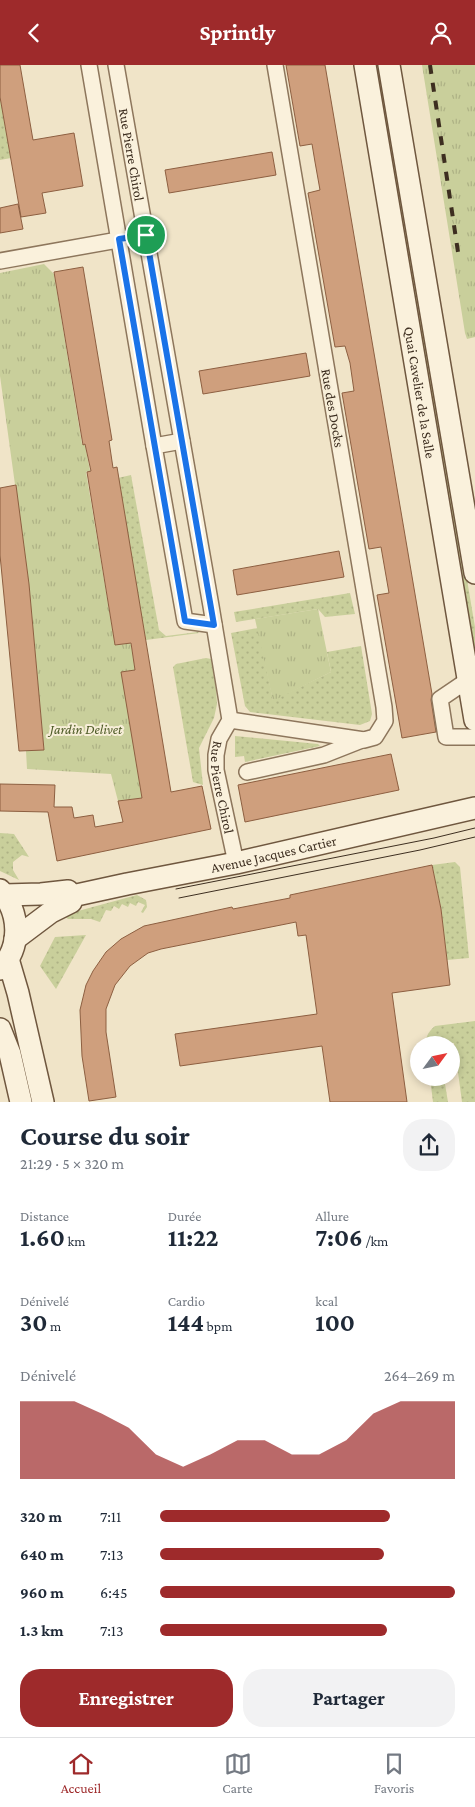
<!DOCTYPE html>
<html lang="fr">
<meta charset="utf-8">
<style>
body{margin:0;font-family:"Crimson Pro",serif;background:#f2f2f3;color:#1f2937;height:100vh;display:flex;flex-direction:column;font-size:19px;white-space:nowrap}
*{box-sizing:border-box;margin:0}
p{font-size:16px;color:#747a83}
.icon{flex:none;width:28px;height:28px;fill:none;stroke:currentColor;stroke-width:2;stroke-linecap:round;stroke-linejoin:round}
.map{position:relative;height:1037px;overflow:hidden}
.details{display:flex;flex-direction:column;background:#fff;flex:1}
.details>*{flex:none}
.needle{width:32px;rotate:57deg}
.fabs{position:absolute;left:410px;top:971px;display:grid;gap:10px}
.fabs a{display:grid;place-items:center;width:50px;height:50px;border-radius:50%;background:#fff;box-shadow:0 2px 8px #0003;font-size:25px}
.pin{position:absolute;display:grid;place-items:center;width:42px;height:42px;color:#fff;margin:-21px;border:2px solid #fff;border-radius:50%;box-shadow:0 1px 5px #0007}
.round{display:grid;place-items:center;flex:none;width:52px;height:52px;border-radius:20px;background:#f2f2f3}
.head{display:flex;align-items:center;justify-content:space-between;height:85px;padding:0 20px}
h1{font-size:28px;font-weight:700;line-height:38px}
.metrics{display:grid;grid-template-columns:repeat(3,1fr);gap:8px;height:85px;padding:5px 20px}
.metrics div{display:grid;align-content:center}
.metrics b{font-size:25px;font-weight:700}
.metrics small{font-size:14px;font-weight:400}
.metrics p{font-size:14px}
.chart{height:140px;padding:10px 20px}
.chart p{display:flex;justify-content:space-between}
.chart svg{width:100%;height:90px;margin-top:5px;fill:#9e2a2b;opacity:.7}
.primary-button{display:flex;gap:10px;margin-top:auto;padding:10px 20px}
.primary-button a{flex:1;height:58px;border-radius:20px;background:#9e2a2b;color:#fff;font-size:20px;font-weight:700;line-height:58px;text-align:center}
.primary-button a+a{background:#f2f2f3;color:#1f2937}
ul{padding:0 20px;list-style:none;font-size:16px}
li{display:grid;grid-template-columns:80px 60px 1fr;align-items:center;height:38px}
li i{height:12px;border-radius:6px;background:#9e2a2b}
header{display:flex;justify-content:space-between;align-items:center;height:65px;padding:0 20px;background:#9e2a2b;color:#fff;font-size:22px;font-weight:700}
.tab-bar{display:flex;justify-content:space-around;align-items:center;height:70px;border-top:1px solid #e0e1e3;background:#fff;font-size:14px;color:#747a83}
.tab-bar a{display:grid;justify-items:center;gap:2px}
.tab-bar .current{color:#9e2a2b}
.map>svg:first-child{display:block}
.grass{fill:url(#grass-dots)}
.park{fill:url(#park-tufts)}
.building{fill:#cf9f7d;stroke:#8d5f41}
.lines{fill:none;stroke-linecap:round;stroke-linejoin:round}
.street-casing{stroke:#8d765c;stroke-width:18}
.secondary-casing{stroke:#6f573f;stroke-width:24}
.street{stroke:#faf1dc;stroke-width:15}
.secondary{stroke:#faf1dc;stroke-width:21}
.tram{stroke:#3d2e20;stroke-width:1}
.rail{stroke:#3d2e20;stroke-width:4;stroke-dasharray:9 9;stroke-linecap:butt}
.route-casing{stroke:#fff;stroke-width:10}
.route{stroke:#1a73e8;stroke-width:6}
.labels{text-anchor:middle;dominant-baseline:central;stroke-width:4;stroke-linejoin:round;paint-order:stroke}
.street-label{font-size:14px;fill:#3d2e20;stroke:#f7eed8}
.park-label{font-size:14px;font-style:italic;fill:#4d5a26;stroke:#f7eed8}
</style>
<header><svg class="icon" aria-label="back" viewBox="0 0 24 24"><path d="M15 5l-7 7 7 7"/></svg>Sprintly<svg class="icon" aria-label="person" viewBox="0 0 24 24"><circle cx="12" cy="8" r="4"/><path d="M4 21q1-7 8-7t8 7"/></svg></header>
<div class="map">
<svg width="475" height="1037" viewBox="0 0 475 1037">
<defs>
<pattern id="grass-dots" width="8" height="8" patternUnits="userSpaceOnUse" patternTransform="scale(1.25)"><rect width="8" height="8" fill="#c9cf9b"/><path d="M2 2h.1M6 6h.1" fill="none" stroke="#aeb285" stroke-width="1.8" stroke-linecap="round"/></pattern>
<pattern id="park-tufts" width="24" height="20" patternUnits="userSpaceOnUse" patternTransform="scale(1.25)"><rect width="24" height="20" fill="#c9cf9b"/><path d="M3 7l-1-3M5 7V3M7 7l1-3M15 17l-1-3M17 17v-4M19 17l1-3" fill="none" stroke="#aeb285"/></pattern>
</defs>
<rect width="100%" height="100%" fill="#f0e4c8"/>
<path class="grass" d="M 374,0 L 380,0 L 475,562 L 475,597 Z
M 0,32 L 11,93 L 0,95 Z
M 131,410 L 159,565 L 166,571 L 198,567 L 199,568 L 146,575 L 145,574 L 118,413 Z
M 350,528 L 355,549 L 325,552 L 318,544 L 236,557 L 234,547 Z
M 258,563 L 273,635 L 331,607 L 327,587 L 361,581 L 372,649 L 370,656 L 360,660 L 250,647 L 245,641 L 231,568 Z
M 206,593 L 211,594 L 216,624 L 217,639 L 214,653 L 199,683 L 203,720 L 193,717 L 173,602 L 176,599 Z
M 235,671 L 318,679 L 320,681 L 245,697 L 244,691 L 235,692 Z
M 0,768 L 14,769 L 29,792 L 22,790 L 13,797 L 13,805 L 19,815 L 0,806 Z
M 455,797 L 460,802 L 469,893 L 447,895 L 441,844 L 432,800 Z
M 137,830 L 146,835 L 147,842 L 143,848 L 141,847 L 145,840 L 138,837 L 136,841 L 130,838 L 128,842 L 122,839 L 119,844 L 114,841 L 111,846 L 106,845 L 100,857 L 91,854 L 68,854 L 61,848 L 76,843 L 78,846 Z
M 86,870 L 56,924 L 40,901 L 55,872 Z
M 475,956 L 475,1037 L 462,1037 L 454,978 L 426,980 C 425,972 429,966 435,961 Z
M 430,1013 L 444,1013 L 448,1037 L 433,1037 Z"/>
<path class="park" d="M 422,0 L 475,0 L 475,272 L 467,274 L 465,268 Z
M 44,199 L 54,209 L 82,379 L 85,379 L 90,406 L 86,407 L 115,580 L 130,578 L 131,579 L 135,605 L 122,607 L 142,733 L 118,736 L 111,709 L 27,704 L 26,686 L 44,684 L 29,521 L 0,311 L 0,208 Z
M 318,544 L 331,607 L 273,636 L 255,554 Z"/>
<path class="building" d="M 0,0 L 20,0 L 33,75 L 74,68 L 83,121 L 42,128 L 46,148 L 21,152 L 0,32 Z
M 286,0 L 325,0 L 432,629 L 431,635 L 436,667 L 402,673 L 377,530 L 389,528 L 381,482 L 369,484 L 342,328 L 354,326 L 350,298 L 345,281 L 335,282 L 308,128 L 320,125 L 315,97 L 312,79 L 300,81 Z
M 272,87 L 276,110 L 169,128 L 165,105 Z
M 18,139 L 23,164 L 0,168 L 0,143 Z
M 83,202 L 112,375 L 109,376 L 113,403 L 117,402 L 171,727 L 202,721 L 211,764 L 57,796 L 48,747 L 0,746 L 0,719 L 55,720 L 54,742 L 72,742 L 74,753 L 93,750 L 95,762 L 123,757 L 118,736 L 142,733 L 121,607 L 135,605 L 131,578 L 115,580 L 87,407 L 91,406 L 85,379 L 83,380 L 54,207 Z
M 306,288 L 310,311 L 203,329 L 199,306 Z
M 16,420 L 29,519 L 44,685 L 19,686 L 0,490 L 0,423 Z
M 339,486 L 344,512 L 237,530 L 233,505 Z
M 391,689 L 399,725 L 245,757 L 238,720 Z
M 432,800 L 441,844 L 450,920 L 392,928 L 407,1037 L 330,1037 L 322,981 L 180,1001 L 175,969 L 317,949 L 306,870 L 298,871 L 296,857 L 161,884 L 148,888 L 130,901 L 115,920 L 106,944 L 106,967 L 116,1032 L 89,1036 L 82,991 L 80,945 L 86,920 L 93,906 L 106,887 L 121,874 L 144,861 L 232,842 L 233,844 L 290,833 L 290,830 Z"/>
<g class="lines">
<defs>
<g id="street">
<path d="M 89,0 L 154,381 L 182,376"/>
<path id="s1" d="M 116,0 L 211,541 L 230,655 L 219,674 L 216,690 L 216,705 L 236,798"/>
<path d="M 0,196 L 146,170"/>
<path d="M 154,381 L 185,556 L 214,560"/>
<path d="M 468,615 L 440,634 L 446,672 L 475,672"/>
<path d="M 230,655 L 364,675 L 375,672 L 385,656 L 384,642 L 275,0"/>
<path d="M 247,707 L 324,690 L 362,675"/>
</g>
<g id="secondary">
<path id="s2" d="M 365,0 L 475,655"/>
<path d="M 389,0 L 475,508"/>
<path d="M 0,825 C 20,847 22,882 0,904"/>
<path d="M 4,830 L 41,829 L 68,826 L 72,831"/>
<path id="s3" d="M 72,831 L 127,819 L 236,798 L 475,743"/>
<path d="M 15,874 L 51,847 L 71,837 L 72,831"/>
<path d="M 8,894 L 18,928 L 43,1037"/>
<path d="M 0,964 L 10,989 L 21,1037"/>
</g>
</defs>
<use href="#street" class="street-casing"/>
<use href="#secondary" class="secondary-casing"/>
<use href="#street" class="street"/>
<use href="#secondary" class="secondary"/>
<path class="tram" d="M 176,824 L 434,773 L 475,763
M 179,833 L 420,785 L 475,772"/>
<path class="rail" d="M 430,0 L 458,187"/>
</g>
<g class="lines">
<defs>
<path id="route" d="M 146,170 L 214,560 L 185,556 L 119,174 Z"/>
</defs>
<use href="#route" class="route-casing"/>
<use href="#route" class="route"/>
</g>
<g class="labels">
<g class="street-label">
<text stroke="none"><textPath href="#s1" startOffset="91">Rue Pierre Chirol</textPath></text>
<text stroke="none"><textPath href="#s2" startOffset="332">Quai Cavelier de la Salle</textPath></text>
<text transform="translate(333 343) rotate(80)">Rue des Docks</text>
<text stroke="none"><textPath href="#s1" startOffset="736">Rue Pierre Chirol</textPath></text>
<text stroke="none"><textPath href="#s3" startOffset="206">Avenue Jacques Cartier</textPath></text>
</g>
<g class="park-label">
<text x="86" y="664">Jardin Delivet</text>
</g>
</g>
</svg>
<div class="fabs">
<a><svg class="needle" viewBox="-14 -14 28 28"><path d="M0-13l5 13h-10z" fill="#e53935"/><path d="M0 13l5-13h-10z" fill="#747a83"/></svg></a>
</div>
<div class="pin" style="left:146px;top:170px;background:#1e9e55"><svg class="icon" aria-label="arrive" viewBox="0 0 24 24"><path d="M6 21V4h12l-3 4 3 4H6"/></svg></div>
</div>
<section class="details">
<div class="head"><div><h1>Course du soir</h1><p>21:29 · 5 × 320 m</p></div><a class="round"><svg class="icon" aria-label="share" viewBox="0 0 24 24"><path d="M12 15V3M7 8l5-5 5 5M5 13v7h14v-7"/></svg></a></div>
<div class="metrics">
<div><p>Distance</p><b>1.60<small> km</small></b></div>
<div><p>Durée</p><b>11:22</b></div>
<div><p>Allure</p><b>7:06<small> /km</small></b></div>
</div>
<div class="metrics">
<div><p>Dénivelé</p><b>30<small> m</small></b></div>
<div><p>Cardio</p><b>144<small> bpm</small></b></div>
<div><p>kcal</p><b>100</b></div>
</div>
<div class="chart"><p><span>Dénivelé</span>264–269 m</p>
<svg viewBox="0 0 160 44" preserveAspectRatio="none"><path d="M0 44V6L10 6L20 6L30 12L40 19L50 32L60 38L70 32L80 25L90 25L100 32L110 32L120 25L130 12L140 6L150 6L160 6V44z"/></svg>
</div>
<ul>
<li><b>320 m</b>7:11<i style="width:78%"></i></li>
<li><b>640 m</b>7:13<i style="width:76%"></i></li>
<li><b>960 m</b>6:45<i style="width:100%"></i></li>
<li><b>1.3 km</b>7:13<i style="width:77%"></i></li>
</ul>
<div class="primary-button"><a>Enregistrer</a><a>Partager</a></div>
</section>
<nav class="tab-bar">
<a class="current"><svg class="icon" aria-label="home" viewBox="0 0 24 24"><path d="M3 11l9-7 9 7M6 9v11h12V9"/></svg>Accueil</a>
<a><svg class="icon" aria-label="map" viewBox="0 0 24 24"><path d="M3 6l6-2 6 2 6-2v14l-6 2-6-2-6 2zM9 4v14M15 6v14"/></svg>Carte</a>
<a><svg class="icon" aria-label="saved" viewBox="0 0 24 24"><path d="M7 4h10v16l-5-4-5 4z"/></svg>Favoris</a>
</nav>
